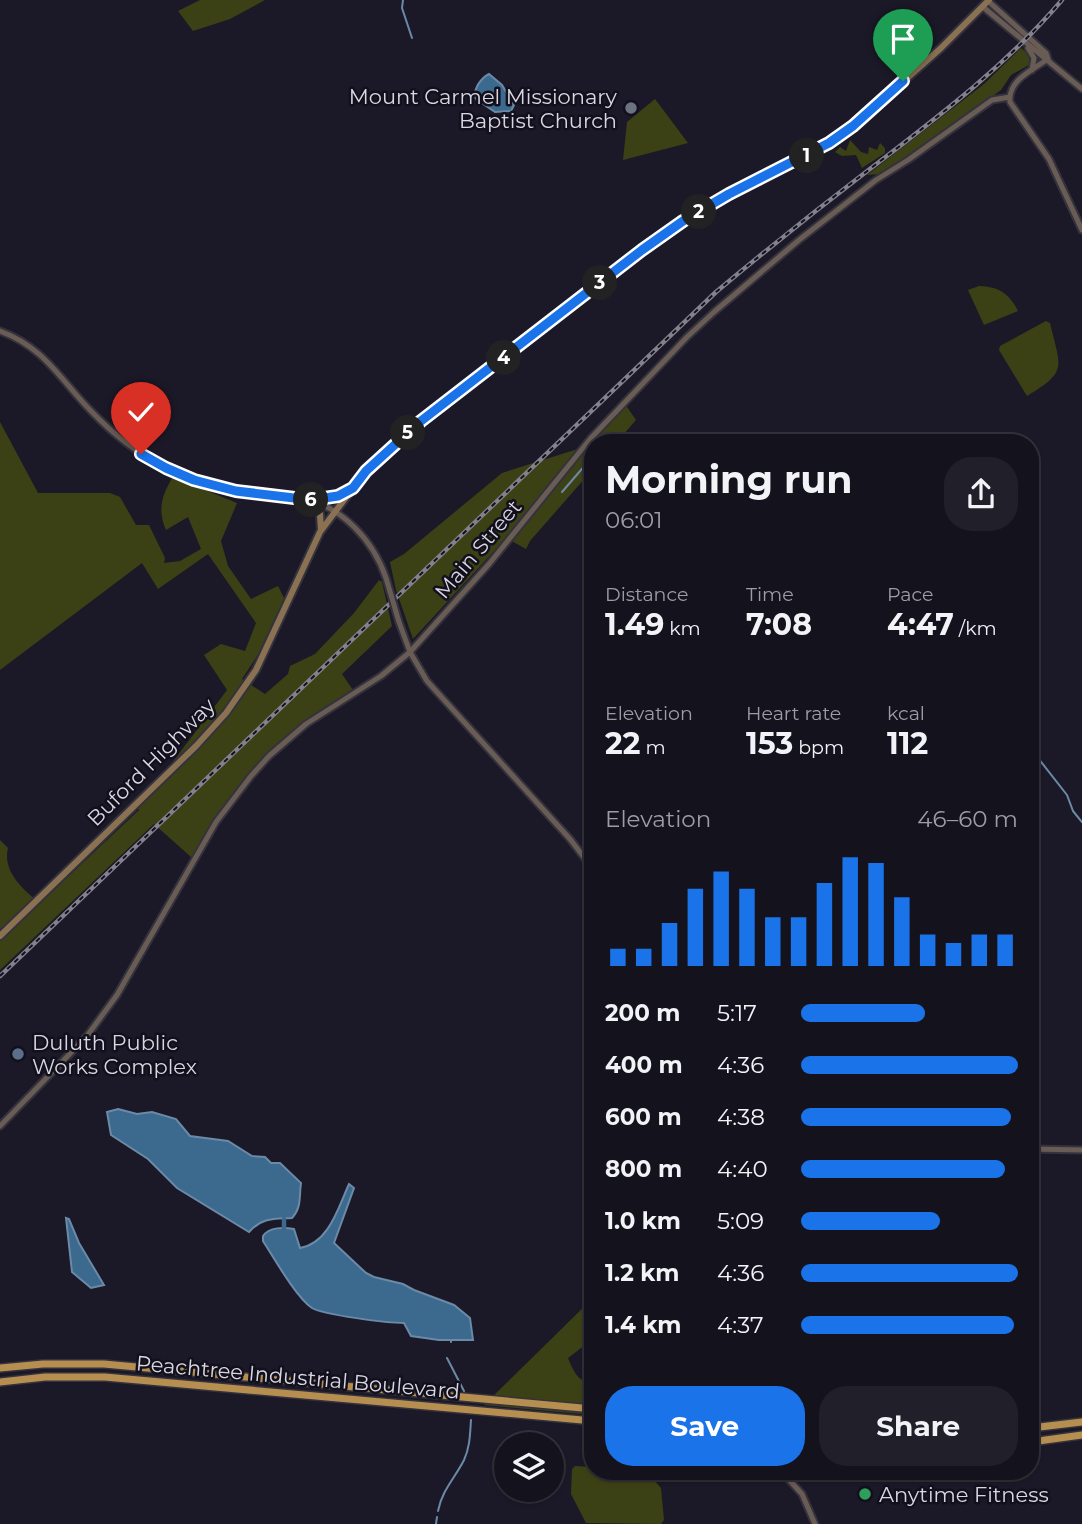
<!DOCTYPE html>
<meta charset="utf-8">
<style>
body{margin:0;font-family:Montserrat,sans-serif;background:#21202a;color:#f1f3f6;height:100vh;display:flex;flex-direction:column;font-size:26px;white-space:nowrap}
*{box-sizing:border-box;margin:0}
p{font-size:23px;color:#9d9ea4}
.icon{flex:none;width:38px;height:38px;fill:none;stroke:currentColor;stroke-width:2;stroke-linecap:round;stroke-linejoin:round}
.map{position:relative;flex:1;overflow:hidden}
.sheet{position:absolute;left:584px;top:434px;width:455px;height:1046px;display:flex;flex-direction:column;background:#14131d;border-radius:28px;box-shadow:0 2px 5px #0004,0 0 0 2px #33323b}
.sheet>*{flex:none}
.controls{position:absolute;left:494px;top:1432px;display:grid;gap:14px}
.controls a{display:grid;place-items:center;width:70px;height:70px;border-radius:50%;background:#14131d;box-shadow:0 2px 5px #0004,0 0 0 2px #33323b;font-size:35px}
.pin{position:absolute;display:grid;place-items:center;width:60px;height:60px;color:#fff;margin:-72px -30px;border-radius:50% 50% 50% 0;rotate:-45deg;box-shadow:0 0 7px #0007}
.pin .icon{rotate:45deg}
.km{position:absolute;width:35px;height:35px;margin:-18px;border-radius:50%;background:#222;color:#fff;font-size:19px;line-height:35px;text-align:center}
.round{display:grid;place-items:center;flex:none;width:74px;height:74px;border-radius:28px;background:#21202a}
.head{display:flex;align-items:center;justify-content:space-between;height:119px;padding:0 21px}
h1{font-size:38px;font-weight:700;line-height:52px}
.stats{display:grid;grid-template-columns:repeat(3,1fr);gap:10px;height:119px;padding:7px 21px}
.stats div{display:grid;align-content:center}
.stats b{font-size:30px;font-weight:700}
.stats small{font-size:19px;font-weight:400}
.stats p{font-size:19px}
.chart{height:196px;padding:14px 21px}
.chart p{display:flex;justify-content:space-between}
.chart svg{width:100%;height:126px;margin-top:7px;stroke:#1a73e8;stroke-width:6}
.primary-button{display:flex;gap:14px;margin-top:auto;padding:14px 21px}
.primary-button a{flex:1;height:80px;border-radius:28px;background:#1a73e8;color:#fff;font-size:28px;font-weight:700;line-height:80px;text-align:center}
.primary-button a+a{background:#21202a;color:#f1f3f6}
ul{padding:0 21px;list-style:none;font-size:23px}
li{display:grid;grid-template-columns:112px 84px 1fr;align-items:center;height:52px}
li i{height:18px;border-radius:9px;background:#1a73e8}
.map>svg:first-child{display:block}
.green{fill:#3c4115}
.water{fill:#3c698e;stroke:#6b8aa7;stroke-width:2}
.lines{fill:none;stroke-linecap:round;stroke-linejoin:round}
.stream{stroke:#6b8aa7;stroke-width:2}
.canal{stroke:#3c698e;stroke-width:4.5}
.secondary-casing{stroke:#34323d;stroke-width:9}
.primary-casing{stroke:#34323d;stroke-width:10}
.highway-casing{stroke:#34323d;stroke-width:10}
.secondary{stroke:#695c54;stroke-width:5}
.primary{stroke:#8a7152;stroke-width:6}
.highway{stroke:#b58e50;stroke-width:7}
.rail-casing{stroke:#83818d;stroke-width:4.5}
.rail{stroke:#12101d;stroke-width:2;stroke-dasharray:5;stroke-linecap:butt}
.secondary-bridge-casing{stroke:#34323d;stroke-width:9;stroke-linecap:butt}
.secondary-bridge{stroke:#695c54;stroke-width:5}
.route-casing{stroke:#fff;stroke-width:14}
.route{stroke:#1a73e8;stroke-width:9}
.worship-dot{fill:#6b7280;stroke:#12101d;stroke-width:2.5}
.service-dot{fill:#5c6f8a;stroke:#12101d;stroke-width:2.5}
.leisure-dot{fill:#2e9e5b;stroke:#12101d;stroke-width:2.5}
.labels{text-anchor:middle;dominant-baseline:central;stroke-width:5;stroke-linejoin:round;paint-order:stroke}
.poi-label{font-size:21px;fill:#d8d7e1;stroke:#12101d;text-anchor:start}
.street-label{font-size:21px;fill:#d8d7e1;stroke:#12101d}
</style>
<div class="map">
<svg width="1082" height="1524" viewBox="0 0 1082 1524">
<rect width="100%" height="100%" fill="#1b1927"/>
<path class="green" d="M 200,0 L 265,0 L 230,19 L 193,31 L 178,11 Z
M 1021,48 L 1030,56 L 1029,65 L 1011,75 L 1001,90 L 895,166 L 881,174 L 867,175 L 984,84 Z
M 655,99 L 688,143 L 623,160 L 627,122 Z
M 850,140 L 861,152 L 868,154 L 869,147 L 877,150 L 880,143 L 885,148 L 885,153 L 862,168 L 856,155 L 842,156 L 835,152 L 840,147 L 846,151 Z
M 979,286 C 999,287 1009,293 1018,311 L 984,325 L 968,290 Z
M 1046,321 L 1050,323 C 1060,367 1069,371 1027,396 L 999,350 L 1000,346 Z
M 625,404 L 636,420 L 616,443 L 593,443 L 593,469 L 530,541 L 526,549 L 506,538 L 413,639 L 396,590 L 390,562 L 404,554 L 502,473 L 581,448 Z
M 0,422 L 38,493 L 110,493 L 120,497 L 136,525 L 149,525 L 165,558 L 164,563 L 180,561 L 201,549 L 188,517 L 166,530 C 157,510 162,494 173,477 L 237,503 L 221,541 L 228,566 L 251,599 L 278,586 L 285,600 L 265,644 L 242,679 L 265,694 L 288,674 L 290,666 L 315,654 L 354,613 L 379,580 L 382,582 L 392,626 L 342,674 L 353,690 L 313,717 L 280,743 L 218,817 L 191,857 L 154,824 L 0,970 L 0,840 L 8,848 C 2,871 23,890 40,903 L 139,810 L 138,808 L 227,690 L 204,655 L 221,644 L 245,651 L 256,623 L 208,554 L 158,589 L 142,563 L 0,670 Z
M 593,1298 L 593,1339 L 568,1358 C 573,1370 578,1383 593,1383 L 593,1415 L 484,1405 Z
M 575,1466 L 593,1467 L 593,1472 L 647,1472 L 661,1488 L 664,1520 L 661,1524 L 586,1523 L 571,1494 L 572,1469 Z"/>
<path class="water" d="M 489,74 L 502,85 L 514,105 L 511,111 L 495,112 L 476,99 C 472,90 481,78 489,74 Z
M 118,1109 L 137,1114 L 152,1112 L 176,1119 L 190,1136 L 228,1141 L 252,1156 L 265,1157 L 271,1163 L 280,1163 L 301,1183 C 299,1196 302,1207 292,1218 C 275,1219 262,1217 249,1232 L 177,1188 L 148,1159 L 111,1135 L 107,1112 Z
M 349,1184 L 354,1188 L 334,1243 L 366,1273 L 374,1277 L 403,1284 L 414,1290 L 454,1305 L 470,1318 L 473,1340 L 439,1340 L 411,1336 L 404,1323 C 388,1323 324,1315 312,1308 C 296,1297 274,1258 263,1241 L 263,1236 C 269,1227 284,1227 294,1229 L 300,1248 C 329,1243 338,1208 349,1184 Z
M 66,1218 L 69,1219 L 79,1243 L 104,1285 L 91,1288 L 72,1272 Z"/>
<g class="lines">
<path class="stream" d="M 403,0 L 402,8 L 412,38
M 605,443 L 638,437 L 640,443
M 562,492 L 593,456
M 1031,749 L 1067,795 L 1073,811 L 1082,822
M 451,1340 L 451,1342
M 447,1358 L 464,1391
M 438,1511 C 442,1490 455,1478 464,1460 C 470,1447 470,1434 471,1420
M 436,1524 L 437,1517"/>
<path class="canal" d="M 284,1219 L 284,1228"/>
<defs>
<path id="secondary" d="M 988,1 L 1046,53 L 1048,59
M 983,7 L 1082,89
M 1028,48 L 1034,58 L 1032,70
M 1048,59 C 1032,70 1008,80 1010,102 L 1049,159 L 1082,230
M 0,331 C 44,347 60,379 91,411 C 113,434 138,454 167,468 C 189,479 213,487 238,492 C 259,495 280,494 301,498 C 342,506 373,540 386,578
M 399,622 L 410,652 L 427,681 L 570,839 L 593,869
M 0,1126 L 87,1036 L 117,995 L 216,822 L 251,776 L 269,756 L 306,724 L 381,676 L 410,652 L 489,564 L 591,438 L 687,337 L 714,312 L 799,240 L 876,180 L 908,160 L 992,100 L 1010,97
M 1031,1149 L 1082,1150
M 782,1472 L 802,1494 L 815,1524"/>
<path id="primary" d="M 321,530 L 320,514 L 311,501 L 329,499 L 349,490
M 0,936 L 196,746 L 226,713 L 256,670 L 320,532 L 353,488 L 380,458 L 420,421 L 642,250 L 683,221 L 729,194 L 820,149 L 853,126 L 941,48 L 989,0"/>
<path id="highway" d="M 0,1368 L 43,1364 L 104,1364 L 593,1409
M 0,1382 L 45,1377 L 105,1377 L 593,1421
M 1031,1428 L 1082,1422
M 1031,1442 L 1082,1435"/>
</defs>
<use href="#secondary" class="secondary-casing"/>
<use href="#primary" class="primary-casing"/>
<use href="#highway" class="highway-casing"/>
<use href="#secondary" class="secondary"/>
<use href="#primary" class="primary"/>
<use href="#highway" class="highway"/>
<defs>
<path id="rail" d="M 0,976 L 716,292 C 765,251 815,211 866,172 C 935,119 1005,67 1062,0"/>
</defs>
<use href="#rail" class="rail-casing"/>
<use href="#rail" class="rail"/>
<defs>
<path id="secondary-bridge" d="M 386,578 L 399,622"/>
</defs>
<use href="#secondary-bridge" class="secondary-bridge-casing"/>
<use href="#secondary-bridge" class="secondary-bridge"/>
</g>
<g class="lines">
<defs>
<path id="route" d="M 141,454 L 166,468 L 194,480 L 236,491 L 311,500 L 338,496 L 353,488 L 366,471 L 421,421 L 642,250 L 683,221 L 729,194 L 829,143 L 853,126 L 903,81"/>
</defs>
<use href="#route" class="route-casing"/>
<use href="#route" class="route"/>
</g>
<circle class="worship-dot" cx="631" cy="108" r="7"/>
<circle class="service-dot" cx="18" cy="1054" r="7"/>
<circle class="leisure-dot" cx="865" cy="1494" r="7"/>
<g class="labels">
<g class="poi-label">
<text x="617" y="96" text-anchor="end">Mount Carmel Missionary<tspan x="617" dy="24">Baptist Church</tspan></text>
<text x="32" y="1042">Duluth Public<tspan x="32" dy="24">Works Complex</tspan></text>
<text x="879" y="1494">Anytime Fitness</text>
</g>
<g class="street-label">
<text transform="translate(478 549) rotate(-50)">Main Street</text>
<text transform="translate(151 762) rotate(-45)">Buford Highway</text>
<text transform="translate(298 1377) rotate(5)">Peachtree Industrial Boulevard</text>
</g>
</g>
</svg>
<div class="controls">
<a><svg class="icon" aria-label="layers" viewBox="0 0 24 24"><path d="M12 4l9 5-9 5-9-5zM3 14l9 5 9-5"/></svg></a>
</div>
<div class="pin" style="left:903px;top:81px;background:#1e9e55"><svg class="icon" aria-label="arrive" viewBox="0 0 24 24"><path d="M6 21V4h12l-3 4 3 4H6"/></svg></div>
<div class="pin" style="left:141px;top:454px;background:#d93025"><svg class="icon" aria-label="check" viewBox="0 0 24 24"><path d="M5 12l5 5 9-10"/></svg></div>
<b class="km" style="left:807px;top:156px">1</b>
<b class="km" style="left:699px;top:212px">2</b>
<b class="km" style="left:600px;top:283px">3</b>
<b class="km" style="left:504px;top:358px">4</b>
<b class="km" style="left:408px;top:433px">5</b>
<b class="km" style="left:311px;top:500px">6</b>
<section class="sheet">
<div class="head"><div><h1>Morning run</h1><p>06:01</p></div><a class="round"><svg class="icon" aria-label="share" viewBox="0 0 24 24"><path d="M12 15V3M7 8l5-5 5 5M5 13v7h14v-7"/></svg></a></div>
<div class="stats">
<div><p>Distance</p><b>1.49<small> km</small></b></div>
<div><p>Time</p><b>7:08</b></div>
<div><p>Pace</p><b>4:47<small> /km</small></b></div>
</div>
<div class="stats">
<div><p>Elevation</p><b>22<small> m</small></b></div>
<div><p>Heart rate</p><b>153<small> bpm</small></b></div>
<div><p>kcal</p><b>112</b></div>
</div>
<div class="chart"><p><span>Elevation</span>46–60 m</p>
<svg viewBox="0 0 160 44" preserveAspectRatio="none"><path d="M5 44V38M15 44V38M25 44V29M35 44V17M45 44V11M55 44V17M65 44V27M75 44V27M85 44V15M95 44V6M105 44V8M115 44V20M125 44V33M135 44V36M145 44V33M155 44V33"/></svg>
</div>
<ul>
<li><b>200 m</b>5:17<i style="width:57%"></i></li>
<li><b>400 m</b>4:36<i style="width:100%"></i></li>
<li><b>600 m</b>4:38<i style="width:97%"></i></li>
<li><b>800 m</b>4:40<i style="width:94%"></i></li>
<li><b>1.0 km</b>5:09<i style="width:64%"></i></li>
<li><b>1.2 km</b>4:36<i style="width:100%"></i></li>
<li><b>1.4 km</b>4:37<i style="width:98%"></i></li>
</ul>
<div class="primary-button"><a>Save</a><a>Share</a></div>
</section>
</div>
